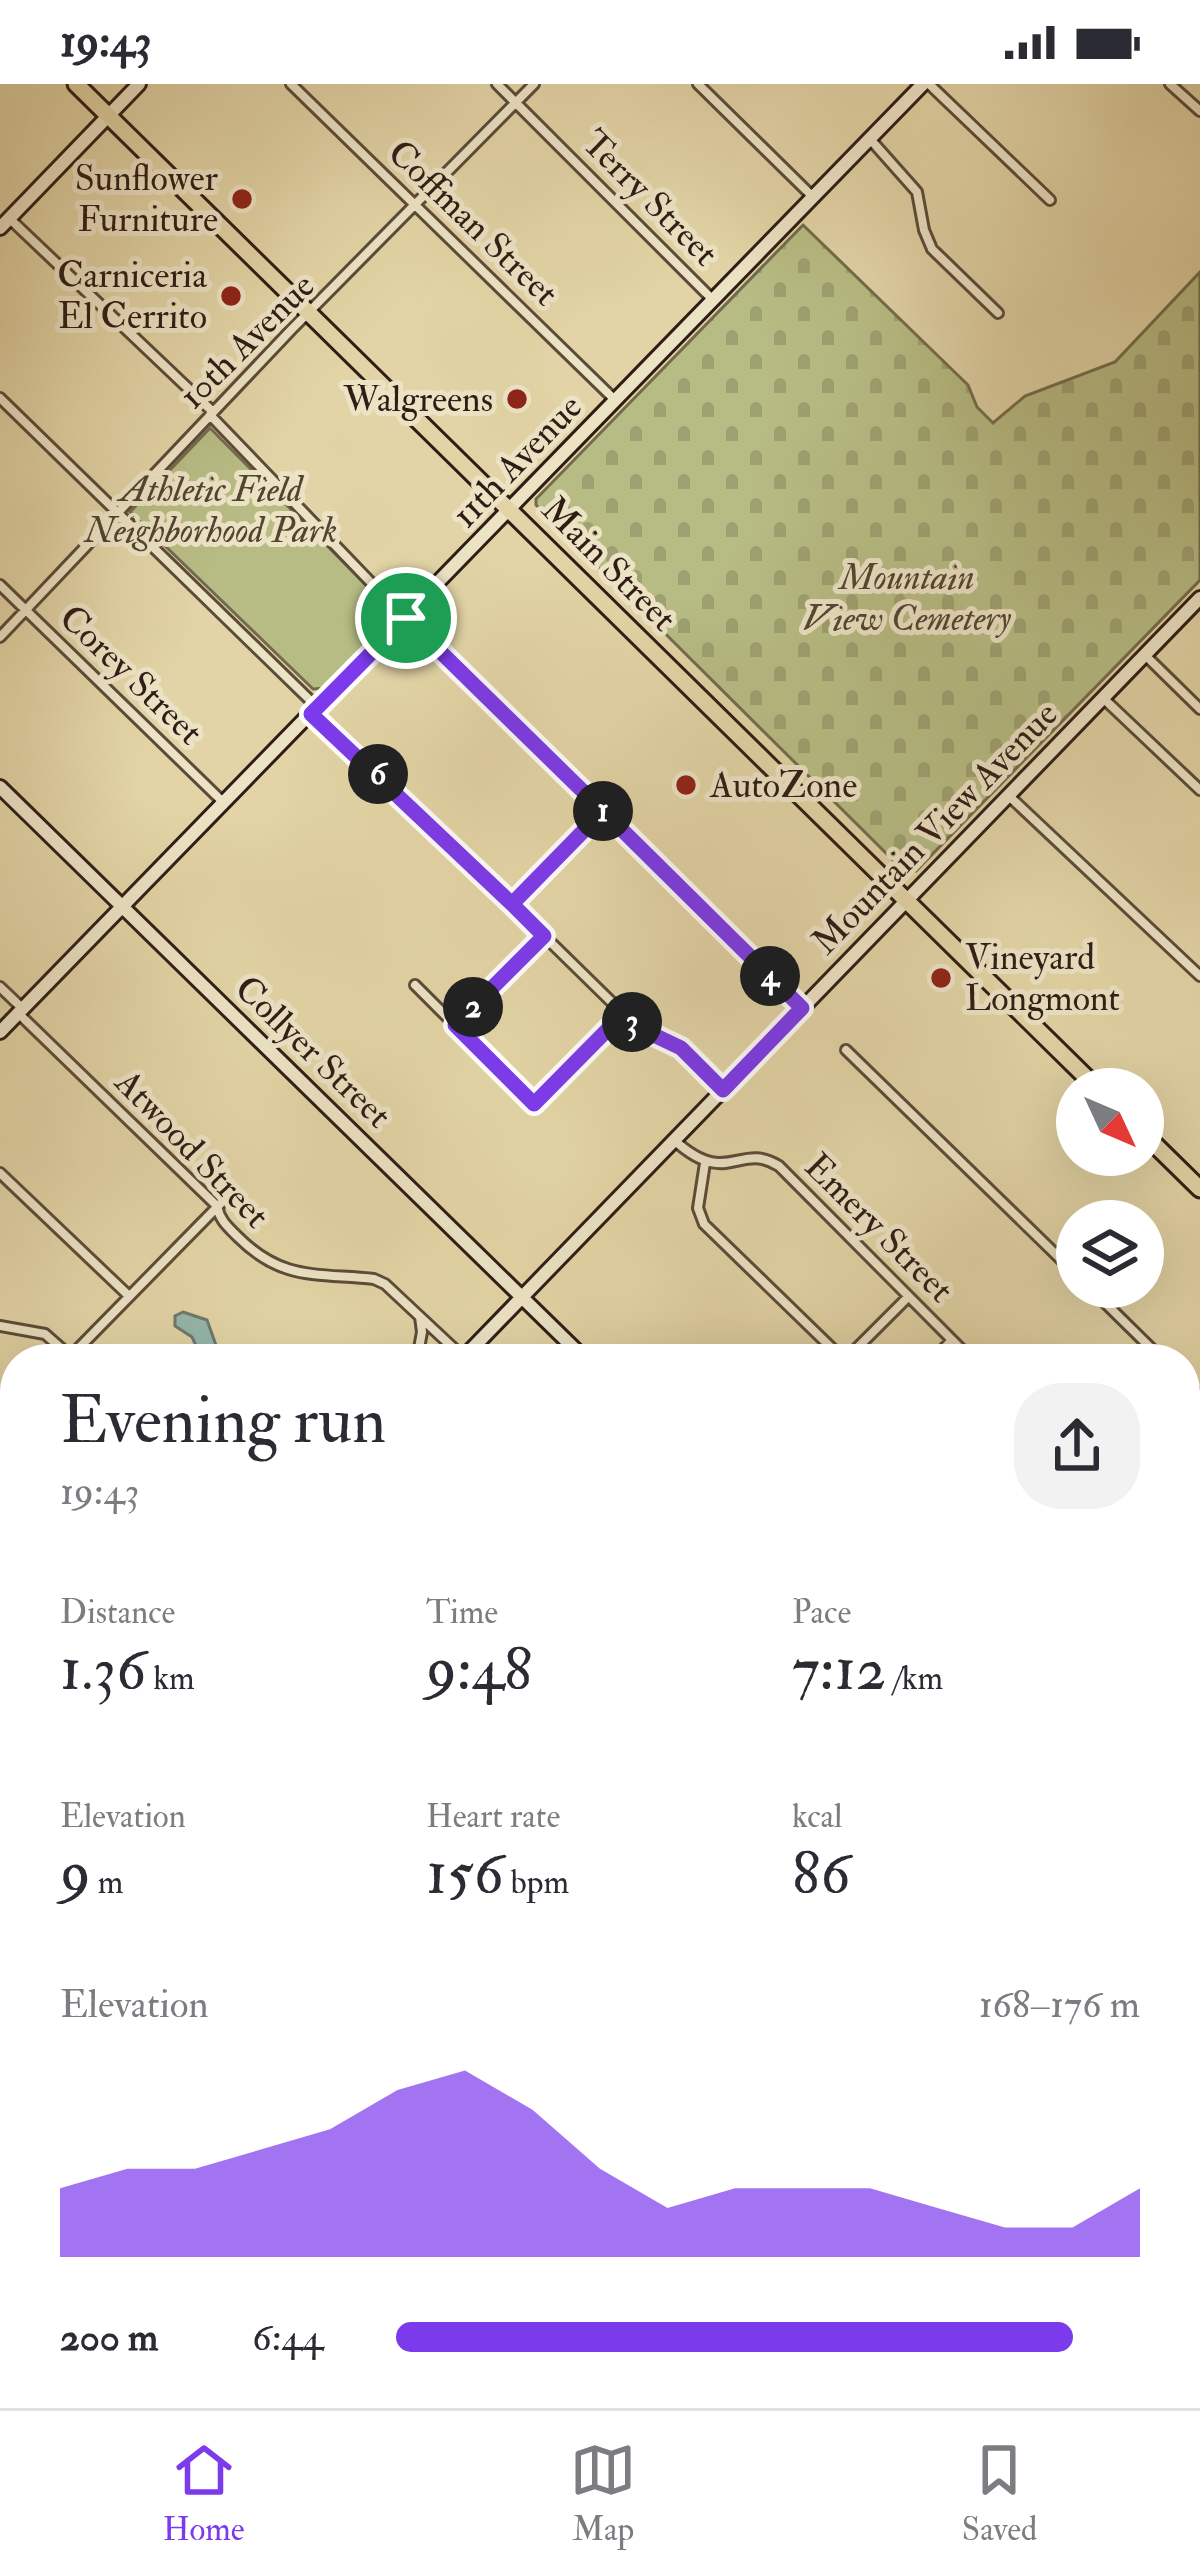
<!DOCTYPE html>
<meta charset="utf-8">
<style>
body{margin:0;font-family:"IM FELL Double Pica",serif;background:#f2f2f3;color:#2b2b33;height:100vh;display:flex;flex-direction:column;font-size:45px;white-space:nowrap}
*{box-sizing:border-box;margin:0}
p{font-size:39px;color:#7c7c81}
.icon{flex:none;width:66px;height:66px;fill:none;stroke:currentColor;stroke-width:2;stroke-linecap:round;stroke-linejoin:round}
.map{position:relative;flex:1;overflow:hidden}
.details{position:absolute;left:0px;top:1260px;width:1200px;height:1065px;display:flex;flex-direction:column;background:#fff;border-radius:48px 48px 0 0;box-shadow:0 12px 48px #0002}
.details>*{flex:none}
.needle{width:78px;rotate:134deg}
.controls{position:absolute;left:1056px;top:984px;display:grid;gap:24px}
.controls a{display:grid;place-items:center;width:108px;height:108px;border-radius:50%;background:#fff;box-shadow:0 12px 48px #0002;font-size:60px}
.pin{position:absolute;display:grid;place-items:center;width:102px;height:102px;color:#fff;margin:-51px;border:6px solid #fff;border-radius:50%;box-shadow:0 3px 12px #0007}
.km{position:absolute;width:60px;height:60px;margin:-30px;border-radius:50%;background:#222;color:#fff;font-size:33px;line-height:60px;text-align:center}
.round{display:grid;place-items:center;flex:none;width:126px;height:126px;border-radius:48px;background:#f2f2f3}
.overview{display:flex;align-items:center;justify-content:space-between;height:204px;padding:0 60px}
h1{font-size:66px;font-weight:600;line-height:90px}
.metrics{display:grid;grid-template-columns:repeat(3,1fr);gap:18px;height:204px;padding:12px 60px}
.metrics div{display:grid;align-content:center}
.metrics b{font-size:60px;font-weight:600}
.metrics small{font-size:33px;font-weight:400}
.metrics p{font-size:33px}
.chart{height:336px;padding:24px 60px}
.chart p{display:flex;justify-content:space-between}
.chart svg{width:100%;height:216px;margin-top:12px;fill:#7c3aed;opacity:.7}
ul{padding:0 60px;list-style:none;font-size:39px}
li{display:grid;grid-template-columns:192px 144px 1fr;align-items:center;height:90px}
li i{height:30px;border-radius:15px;background:#7c3aed}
.status{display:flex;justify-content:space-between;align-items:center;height:84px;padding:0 60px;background:#fff;direction:ltr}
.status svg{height:33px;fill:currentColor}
.tabs{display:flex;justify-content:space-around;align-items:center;height:168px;border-top:3px solid #e1e1e2;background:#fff;font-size:33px;color:#7c7c81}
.tabs a{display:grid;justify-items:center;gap:6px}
.tabs .on{color:#7c3aed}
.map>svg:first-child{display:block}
.green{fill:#b7bc84;stroke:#736c4c;stroke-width:3}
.cemetery{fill:url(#cemetery-stones);stroke:#736c4c;stroke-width:3}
.water{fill:#95b8ab;stroke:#6c7a6f;stroke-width:3}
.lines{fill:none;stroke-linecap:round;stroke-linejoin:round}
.canal{stroke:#95b8ab;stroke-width:9}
.street-casing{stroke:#5c4b39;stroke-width:14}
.secondary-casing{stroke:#2f1d15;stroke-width:18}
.highway-casing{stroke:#2f1d15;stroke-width:21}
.street{stroke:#ece3c5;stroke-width:8}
.secondary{stroke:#ece3c5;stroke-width:12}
.highway{stroke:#e2d4a6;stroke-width:15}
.rail-casing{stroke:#2f1d15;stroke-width:8}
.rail{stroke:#ece3c5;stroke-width:3;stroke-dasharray:9;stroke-linecap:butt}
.route-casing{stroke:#fff;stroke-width:24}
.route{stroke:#7c3aed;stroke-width:15}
.poi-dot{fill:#8f2418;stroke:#ece3c5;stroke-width:4.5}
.labels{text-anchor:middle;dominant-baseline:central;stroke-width:10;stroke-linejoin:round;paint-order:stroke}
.poi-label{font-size:36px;fill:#2f1d15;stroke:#ece3c5;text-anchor:end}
.street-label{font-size:36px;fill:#2f1d15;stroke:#ece3c5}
.park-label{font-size:36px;font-style:italic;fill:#514531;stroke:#ece3c5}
</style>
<div class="status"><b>19:43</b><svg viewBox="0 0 49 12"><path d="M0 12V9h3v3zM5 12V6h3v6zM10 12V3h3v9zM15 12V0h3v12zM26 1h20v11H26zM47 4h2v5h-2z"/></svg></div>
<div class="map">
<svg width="1200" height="2324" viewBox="0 0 1200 2324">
<defs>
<pattern id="cemetery-stones" width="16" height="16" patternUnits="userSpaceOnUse" patternTransform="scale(3)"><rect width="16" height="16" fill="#b7bc84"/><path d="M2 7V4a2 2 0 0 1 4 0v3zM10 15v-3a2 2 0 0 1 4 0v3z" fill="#9ea171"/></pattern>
</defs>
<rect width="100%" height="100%" fill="#e2d4a6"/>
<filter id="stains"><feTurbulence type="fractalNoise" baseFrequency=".00167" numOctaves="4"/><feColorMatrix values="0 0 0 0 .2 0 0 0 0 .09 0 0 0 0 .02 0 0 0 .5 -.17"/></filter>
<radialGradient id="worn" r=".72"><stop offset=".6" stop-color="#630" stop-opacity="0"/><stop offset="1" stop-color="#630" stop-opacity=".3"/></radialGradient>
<path class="green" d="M 210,344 L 391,526 L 390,537 L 325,604 L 313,605 L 130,428 Z"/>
<path class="cemetery" d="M 803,141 L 968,301 L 977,323 L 993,339 L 1025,312 L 1115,278 L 1200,188 L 1200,496 L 916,787 L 904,787 L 536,421 L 536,415 Z"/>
<path class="water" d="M 183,1228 L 207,1236 L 217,1264 L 226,1275 L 211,1275 L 206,1268 L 198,1266 L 192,1253 L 175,1242 L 175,1232 Z"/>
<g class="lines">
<path class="canal" d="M 0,1899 L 15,1907"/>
<defs>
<path id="street" d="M 291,0 L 616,317
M 497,0 L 712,215
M 698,0 L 813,113
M 929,0 L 1050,116
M 1170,0 L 1200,27
M 870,55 L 917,108 L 924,146 L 932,165 L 998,229
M 10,135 L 213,328
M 0,314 L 317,623
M 210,331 L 405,534 L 802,924
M 0,501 L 224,719
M 0,553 L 292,245 L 534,0
M 1145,571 L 1200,625
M 1103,614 L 1200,706
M 311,630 L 384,695 L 637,943 L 681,964 L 723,1006
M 1009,712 L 1200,892
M 511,820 L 603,727
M 415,901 L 534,1020 L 623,930
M 0,903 L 22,924
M 18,929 L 217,1122 C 220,1137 228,1143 238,1153 C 282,1197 316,1189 374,1195 L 385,1200 L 463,1273
M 455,941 L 544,852
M 846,966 L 1077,1191
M 674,1056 C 728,1105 739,1057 779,1082 L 971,1275
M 705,1079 L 698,1124 L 704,1140 L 843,1275
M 0,1089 L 129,1212
M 1089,1203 L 1162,1275
M 0,1242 L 45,1250 L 70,1272
M 68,1275 L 226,1114 L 239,1112
M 417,1275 L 422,1248 L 420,1233
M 846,1275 L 908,1213
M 934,1275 L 952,1256
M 1185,1298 L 1200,1313
M 1185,1330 L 1200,1314
M 0,1345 L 15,1329
M 0,1378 L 15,1394
M 1185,1393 L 1200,1407
M 1185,1585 L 1200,1600
M 0,1593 L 15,1603
M 1185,1731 L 1200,1715
M 0,1980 L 15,1990
M 1185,2030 L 1200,2045
M 3,2089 L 15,2076
M 1185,2185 L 1200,2200
M 447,2310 L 464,2324
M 746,2310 L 784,2324
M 1152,2310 L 1166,2324
M 228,2324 L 241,2310
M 529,2324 L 544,2310
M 662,2324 L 667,2310"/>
<path id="secondary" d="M 0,144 L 139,0
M 0,703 L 585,1275
M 0,948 L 923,0
M 462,1275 L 1200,514
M 0,1752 L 15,1736
M 1185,1860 L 1200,1874
M 1185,2139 L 1200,2123
M 0,2243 L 15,2257
M 70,2310 L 85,2324
M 1008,2324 L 1021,2310"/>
<path id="highway" d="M 76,0 L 1098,1005
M 1143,1049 L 1200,1105"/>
</defs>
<use href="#street" class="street-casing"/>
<use href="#secondary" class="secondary-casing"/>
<use href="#highway" class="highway-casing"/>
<use href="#street" class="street"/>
<use href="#secondary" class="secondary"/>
<use href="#highway" class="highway"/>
<defs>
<path id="rail" d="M 0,1465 L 15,1480
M 877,2310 L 892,2324"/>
</defs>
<use href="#rail" class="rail-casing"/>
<use href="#rail" class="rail"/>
</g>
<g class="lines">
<defs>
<path id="route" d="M 406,534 L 603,727 L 512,820 L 544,852 L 455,941 L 534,1020 L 623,930 L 637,943 L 681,964 L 723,1006 L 802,924 L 603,727 L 512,820 L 311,630 L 406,534"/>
</defs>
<use href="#route" class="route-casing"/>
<use href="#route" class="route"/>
</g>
<g class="poi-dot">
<circle cx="242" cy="115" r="12"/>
<circle cx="231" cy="212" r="12"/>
<circle cx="517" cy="315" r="12"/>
<circle cx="686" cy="701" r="12"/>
<circle cx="941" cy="894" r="12"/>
</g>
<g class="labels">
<g class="poi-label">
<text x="218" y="94">Sunflower<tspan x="218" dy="41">Furniture</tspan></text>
<text x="207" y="191">Carniceria<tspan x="207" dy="41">El Cerrito</tspan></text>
<text x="493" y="315">Walgreens</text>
<text x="710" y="701" text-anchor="start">AutoZone</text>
<text x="965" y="873" text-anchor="start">Vineyard<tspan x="965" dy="41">Longmont</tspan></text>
</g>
<g class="street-label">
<text transform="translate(650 114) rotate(45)">Terry Street</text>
<text transform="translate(473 139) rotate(44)">Coffman Street</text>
<text transform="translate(247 257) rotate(-45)">10th Avenue</text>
<text transform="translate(517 377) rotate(-46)">11th Avenue</text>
<text transform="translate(609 480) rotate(45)">Main Street</text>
<text transform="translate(131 591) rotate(44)">Corey Street</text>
<text transform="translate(935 744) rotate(-46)">Mountain View Avenue</text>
<text transform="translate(313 968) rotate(44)">Collyer Street</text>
<text transform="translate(192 1065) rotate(46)">Atwood Street</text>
<text transform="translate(879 1144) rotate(45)">Emery Street</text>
</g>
<g class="park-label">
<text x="211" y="405">Athletic Field<tspan x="211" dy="41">Neighborhood Park</tspan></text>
<text x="907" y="493">Mountain<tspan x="907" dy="41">View Cemetery</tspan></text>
</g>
</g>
<rect width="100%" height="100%" filter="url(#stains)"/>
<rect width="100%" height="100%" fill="url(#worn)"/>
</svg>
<div class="controls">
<a><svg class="needle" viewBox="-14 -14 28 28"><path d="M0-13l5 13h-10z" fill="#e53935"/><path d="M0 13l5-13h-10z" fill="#7c7c81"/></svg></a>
<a><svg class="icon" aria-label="layers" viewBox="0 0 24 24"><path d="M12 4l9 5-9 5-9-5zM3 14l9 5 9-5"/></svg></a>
</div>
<div class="pin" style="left:406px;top:534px;background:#1e9e55"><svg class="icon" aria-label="arrive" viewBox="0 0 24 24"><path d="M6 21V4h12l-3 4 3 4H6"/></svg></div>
<b class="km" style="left:603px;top:727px">1</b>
<b class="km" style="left:473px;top:923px">2</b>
<b class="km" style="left:632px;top:938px">3</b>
<b class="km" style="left:770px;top:892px">4</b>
<b class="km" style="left:378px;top:690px">6</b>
<section class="details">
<div class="overview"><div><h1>Evening run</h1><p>19:43</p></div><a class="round"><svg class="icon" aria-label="share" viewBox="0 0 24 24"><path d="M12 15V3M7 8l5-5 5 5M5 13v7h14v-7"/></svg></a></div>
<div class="metrics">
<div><p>Distance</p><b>1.36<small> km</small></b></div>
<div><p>Time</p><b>9:48</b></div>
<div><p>Pace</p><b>7:12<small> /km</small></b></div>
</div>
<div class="metrics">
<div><p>Elevation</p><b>9<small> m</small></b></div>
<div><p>Heart rate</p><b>156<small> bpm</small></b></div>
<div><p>kcal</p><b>86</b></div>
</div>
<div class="chart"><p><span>Elevation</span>168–176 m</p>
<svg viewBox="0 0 160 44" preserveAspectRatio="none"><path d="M0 44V30L10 26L20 26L30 22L40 18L50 10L60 6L70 14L80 26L90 34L100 30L110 30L120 30L130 34L140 38L150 38L160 30V44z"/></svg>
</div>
<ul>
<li><b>200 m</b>6:44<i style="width:91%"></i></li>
</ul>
</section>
</div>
<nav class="tabs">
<a class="on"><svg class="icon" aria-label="home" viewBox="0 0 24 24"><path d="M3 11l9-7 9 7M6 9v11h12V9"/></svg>Home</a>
<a><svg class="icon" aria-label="map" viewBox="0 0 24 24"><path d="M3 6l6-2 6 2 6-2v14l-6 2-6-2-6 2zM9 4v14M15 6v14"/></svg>Map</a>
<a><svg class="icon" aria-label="saved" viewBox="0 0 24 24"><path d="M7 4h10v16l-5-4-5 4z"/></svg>Saved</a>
</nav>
